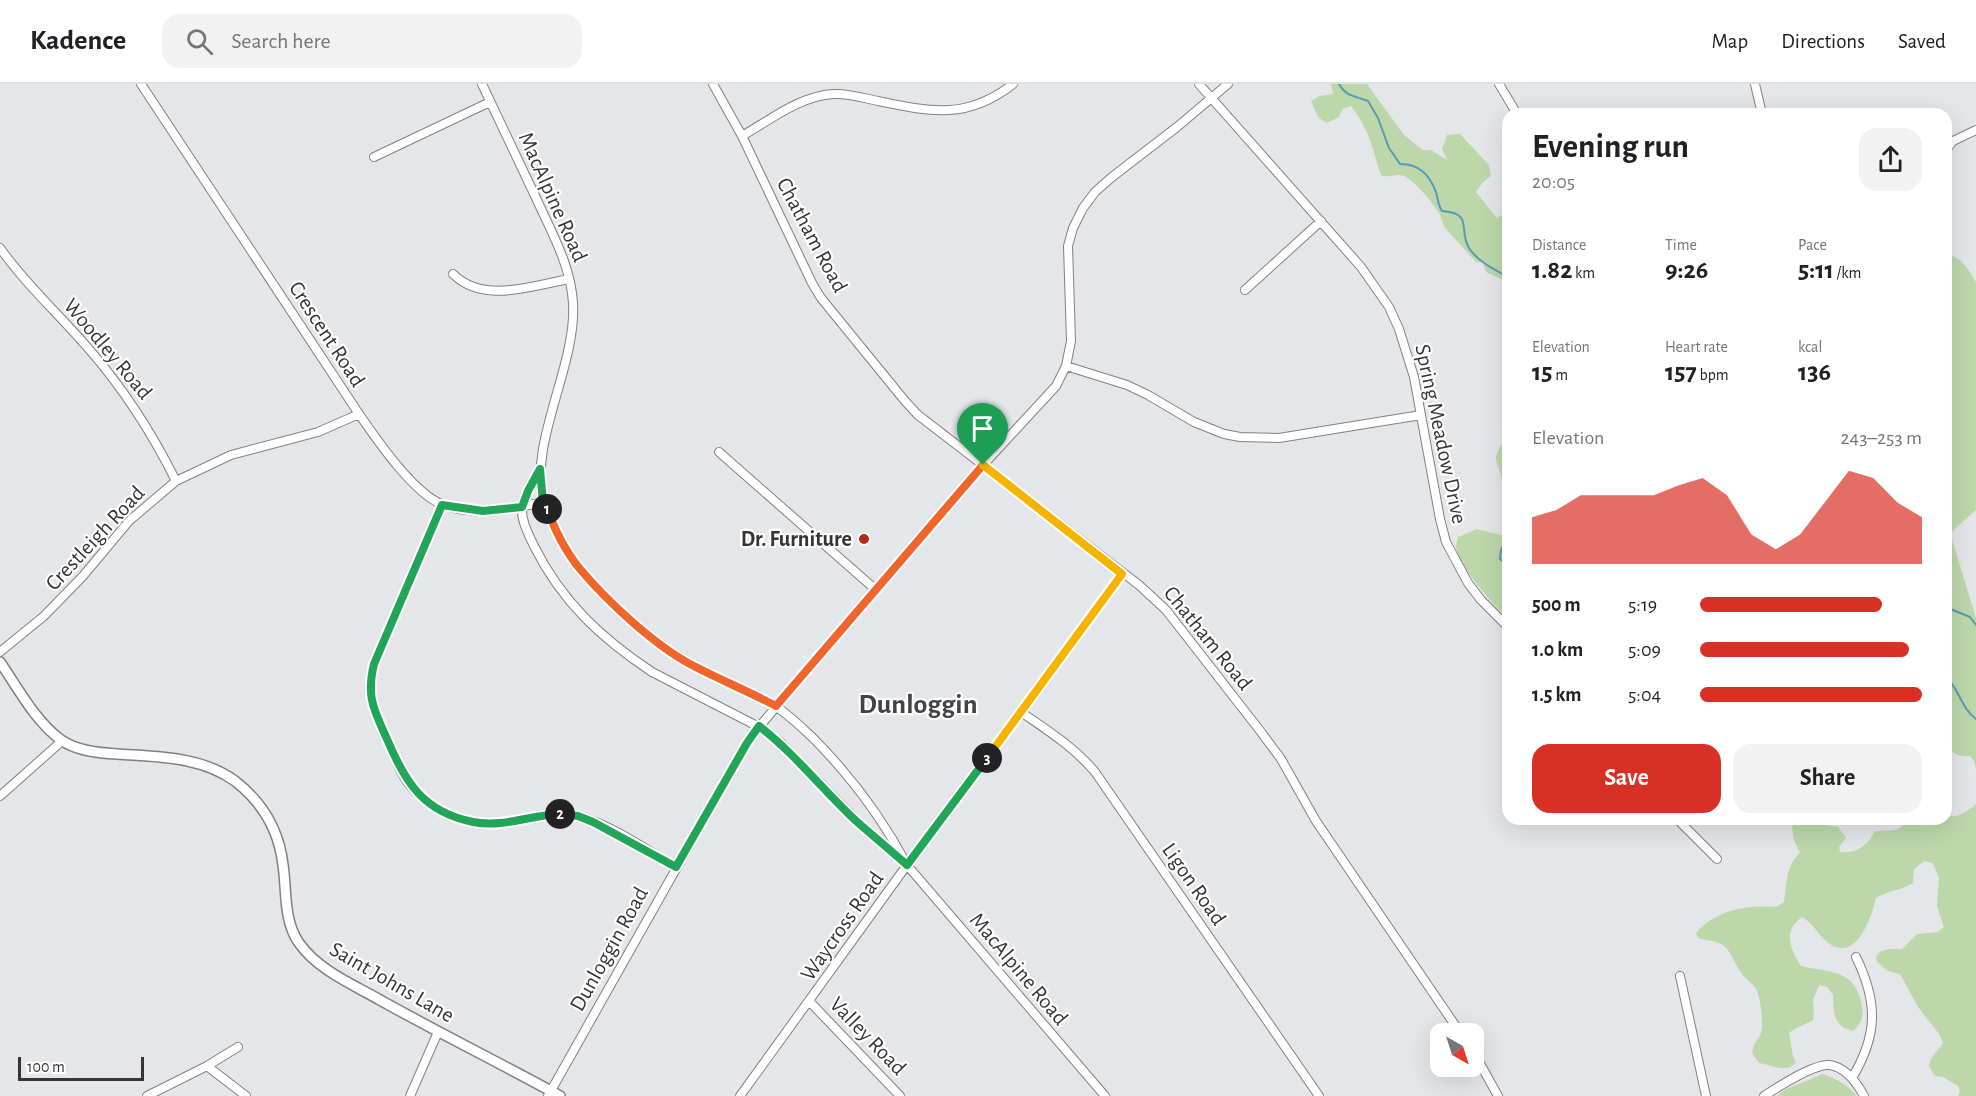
<!DOCTYPE html>
<meta charset="utf-8">
<style>
body{margin:0;font-family:"Alegreya Sans",sans-serif;background:#f2f2f2;color:#202124;height:100vh;display:flex;flex-direction:column;font-size:22px;white-space:nowrap}
*{box-sizing:border-box;margin:0}
p{font-size:20px;color:#757577}
.icon{flex:none;width:33px;height:33px;fill:none;stroke:currentColor;stroke-width:2;stroke-linecap:round;stroke-linejoin:round}
.map{position:relative;flex:1;overflow:hidden}
.side{position:absolute;left:1502px;top:24px;width:450px;height:717px;display:flex;flex-direction:column;background:#fff;border-radius:18px;box-shadow:0 6px 24px #0002}
.side>*{flex:none}
.needle{width:39px;rotate:141deg}
.tools{position:absolute;left:1430px;top:939px;display:grid;gap:12px}
.tools a{display:grid;place-items:center;width:54px;height:54px;border-radius:12px;background:#fff;box-shadow:0 6px 24px #0002;font-size:30px}
.scale{position:absolute;left:18px;bottom:15px;width:126px;box-sizing:border-box;padding-left:6px;border:3px solid #343436;border-top:0;font-size:16px;line-height:21px;white-space:nowrap;color:#343436;-webkit-text-stroke:4px #fff;paint-order:stroke}
.pin{position:absolute;display:grid;place-items:center;width:51px;height:51px;color:#fff;margin:-62px -26px;border-radius:50% 50% 50% 0;rotate:-45deg;box-shadow:0 0 6px #0007}
.pin .icon{rotate:45deg}
.km{position:absolute;width:30px;height:30px;margin:-15px;border-radius:50%;background:#222;color:#fff;font-size:16px;line-height:30px;text-align:center}
.round{display:grid;place-items:center;flex:none;width:63px;height:63px;border-radius:18px;background:#f2f2f2}
.head{display:flex;align-items:center;justify-content:space-between;height:102px;padding:0 30px}
h1{font-size:33px;font-weight:700;line-height:45px}
.metrics{display:grid;grid-template-columns:repeat(3,1fr);gap:9px;height:102px;padding:6px 30px}
.metrics div{display:grid;align-content:center}
.metrics b{font-size:26px;font-weight:700}
.metrics small{font-size:16px;font-weight:400}
.metrics p{font-size:16px}
.chart{height:168px;padding:12px 30px}
.chart p{display:flex;justify-content:space-between}
.chart svg{width:100%;height:108px;margin-top:6px;fill:#d93025;opacity:.7}
.button{display:flex;gap:12px;margin-top:auto;padding:12px 30px}
.button a{flex:1;height:69px;border-radius:18px;background:#d93025;color:#fff;font-size:24px;font-weight:700;line-height:69px;text-align:center}
.button a+a{background:#f2f2f2;color:#202124}
ul{padding:0 30px;list-style:none;font-size:20px}
li{display:grid;grid-template-columns:96px 72px 1fr;align-items:center;height:45px}
li i{height:15px;border-radius:8px;background:#d93025}
header{display:flex;align-items:center;gap:36px;box-sizing:border-box;height:84px;padding:0 30px;background:#fff;border-bottom:2px solid #e0e0e0}
header strong{font-size:28px}
nav{display:flex;gap:33px;margin-inline-start:auto;font-size:21px}
.search{width:420px;height:54px;background:#f2f2f2;display:flex;align-items:center;gap:15px;box-sizing:border-box;padding:0 21px;border-radius:18px;color:#757577;font-size:22px}
.map>svg:first-child{display:block}
.green{fill:#bcd8ab}
.lines{fill:none;stroke-linecap:round;stroke-linejoin:round}
.stream{stroke:#589bb2;stroke-width:2}
.minor-casing{stroke:#808084;stroke-width:10}
.tertiary-casing{stroke:#808084;stroke-width:12}
.minor{stroke:#fff;stroke-width:8}
.tertiary{stroke:#fff;stroke-width:9}
.split-1-casing{stroke:#fff;stroke-width:12}
.split-2-casing{stroke:#fff;stroke-width:12}
.split-3-casing{stroke:#fff;stroke-width:12}
.split-4-casing{stroke:#fff;stroke-width:12}
.split-1{stroke:#f0652b;stroke-width:8}
.split-2{stroke:#22a559;stroke-width:8}
.split-3{stroke:#22a559;stroke-width:8}
.split-4{stroke:#f5b400;stroke-width:8}
.poi-dot{fill:#b62917;stroke:#fff;stroke-width:2}
.labels{text-anchor:middle;dominant-baseline:central;stroke-width:4.5;stroke-linejoin:round;paint-order:stroke}
.street-label{font-size:22px;fill:#343436;stroke:#fff}
.poi-label{font-size:22px;font-weight:bold;fill:#343436;stroke:#fff;text-anchor:end}
.district-label{font-size:28px;font-weight:bold;fill:#424346;stroke:#fff}
</style>
<header>
<strong>Kadence</strong>
<div class="search"><svg class="icon" aria-label="search" viewBox="0 0 24 24"><circle cx="10" cy="10" r="6"/><path d="M15 15l6 6"/></svg>Search here</div>
<nav><a>Map</a><a>Directions</a><a>Saved</a></nav>
</header>
<div class="map">
<svg width="1976" height="1012" viewBox="0 0 1976 1012">
<rect width="100%" height="100%" fill="#e5e6ea"/>
<path class="green" d="M 1331,0 L 1367,0 L 1404,51 L 1423,66 L 1431,66 L 1447,76 L 1442,65 L 1447,51 L 1460,50 L 1489,81 L 1491,92 L 1483,98 L 1476,108 L 1497,134 L 1507,128 L 1507,230 C 1503,219 1502,212 1506,201 L 1503,196 L 1486,188 L 1483,179 L 1476,178 L 1445,144 C 1442,139 1442,136 1440,131 C 1436,122 1413,95 1404,92 C 1395,89 1389,95 1381,91 C 1372,63 1369,45 1351,22 L 1343,25 L 1338,34 L 1326,39 L 1318,33 L 1311,17 L 1320,12 L 1333,10 Z
M 1946,170 C 1961,172 1969,186 1976,198 L 1976,426 L 1950,449 L 1976,534 L 1976,685 L 1974,677 L 1970,672 C 1958,673 1953,670 1946,660 Z
M 1507,356 L 1507,436 C 1501,423 1503,413 1502,399 C 1502,391 1497,383 1496,375 C 1496,368 1501,360 1507,356 Z
M 1477,445 L 1505,452 L 1507,450 L 1507,533 C 1493,521 1462,485 1457,467 C 1455,462 1457,458 1458,453 Z
M 1976,720 L 1976,1012 L 1958,1012 L 1960,1007 L 1958,1002 L 1943,993 L 1935,992 L 1929,982 C 1931,971 1937,968 1943,959 L 1939,950 L 1918,923 L 1900,890 L 1888,887 L 1877,878 L 1876,872 L 1881,867 L 1889,865 L 1902,865 L 1917,850 L 1938,848 L 1944,843 L 1937,822 L 1939,794 L 1933,779 L 1924,777 L 1914,785 L 1913,799 C 1901,807 1889,806 1876,814 C 1871,835 1855,882 1826,857 C 1817,849 1813,839 1802,833 C 1782,848 1790,864 1801,882 C 1831,889 1856,885 1862,922 C 1864,933 1861,940 1853,947 C 1832,942 1834,928 1833,911 L 1827,903 L 1819,901 L 1813,916 L 1814,927 L 1813,936 C 1805,941 1796,943 1789,949 L 1793,972 L 1796,978 C 1788,990 1771,981 1759,979 L 1752,969 C 1754,956 1761,954 1762,944 C 1763,935 1760,910 1755,903 C 1751,898 1745,895 1742,890 C 1735,881 1732,869 1724,862 C 1717,856 1706,857 1698,854 L 1696,849 C 1716,826 1746,821 1776,823 L 1784,818 C 1787,800 1785,782 1800,769 L 1793,754 L 1792,737 L 1786,735 L 1825,735 L 1828,742 L 1838,743 L 1846,754 L 1839,763 L 1840,768 C 1855,770 1868,762 1874,748 C 1891,743 1895,753 1908,735 L 1946,735 L 1946,732 C 1958,734 1967,728 1976,720 Z
M 1823,990 C 1835,995 1849,1000 1856,1012 L 1777,1012 L 1786,1005 Z"/>
<g class="lines">
<path class="stream" d="M 1339,0 C 1346,13 1356,12 1368,17 L 1378,34 L 1389,64 L 1400,80 C 1419,80 1429,90 1436,108 C 1438,115 1438,121 1442,127 C 1474,129 1458,146 1469,164 C 1477,177 1495,186 1508,193
M 1508,207 L 1506,209 L 1508,211
M 1508,453 L 1501,466 L 1500,475 L 1508,482
M 1946,520 L 1948,524 L 1970,533 L 1976,541
M 1946,593 C 1959,605 1962,625 1976,635"/>
<defs>
<path id="minor" d="M 141,0 L 359,330 C 377,356 413,409 443,421 C 473,432 514,425 543,418
M 482,0 C 500,38 518,76 536,114 C 551,147 571,182 573,219 C 577,282 527,361 544,419 C 549,435 559,452 568,467 C 589,504 651,557 688,578 C 716,595 747,605 775,622 C 788,630 800,642 812,653 C 850,691 882,734 907,781
M 713,0 L 742,52 L 812,199 L 821,214 L 905,317 L 918,331 L 1139,501 L 1166,526 L 1261,648 L 1281,675 L 1316,737 L 1461,950
M 1199,0 L 1361,183 L 1389,223 L 1399,245 L 1414,293 L 1440,435 L 1446,458 L 1468,499 L 1481,516 L 1508,543
M 1499,0 L 1517,30
M 1755,0 L 1762,30
M 742,52 C 770,36 800,12 833,10 C 848,9 863,14 878,17 C 931,28 967,36 1013,0
M 1946,66 L 1953,57 L 1976,46
M 374,73 L 490,18
M 0,164 C 26,201 59,230 88,264 C 124,305 152,349 176,397
M 453,190 C 483,220 532,202 569,195
M 1245,206 L 1321,137
M 1066,282 L 1127,301 L 1148,311 L 1194,338 L 1224,350 L 1240,353 L 1279,354 L 1421,331
M 719,368 L 876,506
M 540,386 C 533,397 523,411 522,424 C 521,437 529,451 534,462 C 562,518 601,554 652,588 L 759,643 L 780,658 L 856,736 L 907,781 L 1105,1012
M 442,421 L 374,580 C 366,616 376,631 390,663 C 396,675 400,689 409,700 C 432,729 470,743 506,738 C 531,735 554,725 579,732 C 613,742 645,765 676,783
M 0,568 L 44,532 L 83,492 L 129,437 L 176,397 L 231,371 L 318,348 L 359,330
M 1021,628 C 1047,646 1074,663 1095,688 L 1319,1012
M 0,712 L 62,657
M 1677,735 L 1717,775
M 1680,892 L 1706,1012
M 810,918 L 900,1012
M 1473,967 L 1498,1012
M 207,982 L 246,1012
M 1852,994 C 1878,951 1878,918 1856,873
M 147,1012 L 207,982 L 238,963
M 410,1012 L 438,948
M 548,1012 L 747,659 L 759,643 L 983,381 L 1056,302 L 1066,282 L 1071,257 L 1068,162 L 1073,144 L 1083,124 L 1095,108 L 1112,93 L 1177,43 L 1228,0
M 740,1012 L 907,781 L 1122,490
M 1764,1012 C 1778,1003 1813,980 1829,981 C 1846,983 1857,999 1864,1012"/>
<path id="tertiary" d="M 0,578 C 18,604 35,637 61,656 C 77,667 99,669 117,670 C 157,673 201,672 235,697 C 262,718 279,746 283,781 C 287,807 283,836 299,859 C 318,886 352,900 380,916 C 439,949 500,979 560,1012"/>
</defs>
<use href="#minor" class="minor-casing"/>
<use href="#tertiary" class="tertiary-casing"/>
<use href="#minor" class="minor"/>
<use href="#tertiary" class="tertiary"/>
</g>
<g class="lines">
<defs>
<path id="split-1" d="M 547,425 C 555,446 565,467 580,485 C 607,517 653,560 690,580 C 718,595 748,607 776,622 L 983,381"/>
<path id="split-2" d="M 547,425 L 543,418 L 540,385 L 528,407 L 522,423 L 483,427 L 442,421 L 374,580 C 366,613 374,626 387,655 C 405,698 423,728 473,738 C 502,744 531,731 560,730"/>
<path id="split-3" d="M 560,730 L 578,732 L 593,738 L 676,783 L 747,659 L 759,642 C 795,670 822,705 855,736 C 872,751 890,766 907,781 L 987,674"/>
<path id="split-4" d="M 983,381 L 1122,490 L 987,674"/>
</defs>
<use href="#split-1" class="split-1-casing"/>
<use href="#split-2" class="split-2-casing"/>
<use href="#split-3" class="split-3-casing"/>
<use href="#split-4" class="split-4-casing"/>
<use href="#split-1" class="split-1"/>
<use href="#split-2" class="split-2"/>
<use href="#split-3" class="split-3"/>
<use href="#split-4" class="split-4"/>
</g>
<circle class="poi-dot" cx="864" cy="455" r="6"/>
<g class="labels">
<g class="street-label">
<text transform="translate(553 113) rotate(66)">MacAlpine Road</text>
<text transform="translate(812 151) rotate(62)">Chatham Road</text>
<text transform="translate(327 250) rotate(57)">Crescent Road</text>
<text transform="translate(108 265) rotate(50)">Woodley Road</text>
<text transform="translate(1441 350) rotate(78)">Spring Meadow Drive</text>
<text transform="translate(95 454) rotate(-47)">Crestleigh Road</text>
<text transform="translate(1208 554) rotate(51)">Chatham Road</text>
<text transform="translate(1194 800) rotate(55)">Ligon Road</text>
<text transform="translate(842 842) rotate(-55)">Waycross Road</text>
<text transform="translate(609 865) rotate(-61)">Dunloggin Road</text>
<text transform="translate(1019 885) rotate(50)">MacAlpine Road</text>
<text transform="translate(392 898) rotate(30)">Saint Johns Lane</text>
<text transform="translate(868 952) rotate(46)">Valley Road</text>
</g>
<g class="poi-label">
<text x="852" y="455">Dr. Furniture</text>
</g>
<g class="district-label">
<text x="918" y="621">Dunloggin</text>
</g>
</g>
</svg>
<div class="tools">
<a><svg class="needle" viewBox="-14 -14 28 28"><path d="M0-13l5 13h-10z" fill="#e53935"/><path d="M0 13l5-13h-10z" fill="#757577"/></svg></a>
</div>
<div class="scale">100 m</div>
<div class="pin" style="left:983px;top:381px;background:#1e9e55"><svg class="icon" aria-label="arrive" viewBox="0 0 24 24"><path d="M6 21V4h12l-3 4 3 4H6"/></svg></div>
<b class="km" style="left:547px;top:425px">1</b>
<b class="km" style="left:560px;top:730px">2</b>
<b class="km" style="left:987px;top:674px">3</b>
<section class="side">
<div class="head"><div><h1>Evening run</h1><p>20:05</p></div><a class="round"><svg class="icon" aria-label="share" viewBox="0 0 24 24"><path d="M12 15V3M7 8l5-5 5 5M5 13v7h14v-7"/></svg></a></div>
<div class="metrics">
<div><p>Distance</p><b>1.82<small> km</small></b></div>
<div><p>Time</p><b>9:26</b></div>
<div><p>Pace</p><b>5:11<small> /km</small></b></div>
</div>
<div class="metrics">
<div><p>Elevation</p><b>15<small> m</small></b></div>
<div><p>Heart rate</p><b>157<small> bpm</small></b></div>
<div><p>kcal</p><b>136</b></div>
</div>
<div class="chart"><p><span>Elevation</span>243–253 m</p>
<svg viewBox="0 0 160 44" preserveAspectRatio="none"><path d="M0 44V25L10 22L20 16L30 16L40 16L50 16L60 12L70 9L80 16L90 32L100 38L110 32L120 19L130 6L140 9L150 19L160 25V44z"/></svg>
</div>
<ul>
<li><b>500 m</b>5:19<i style="width:82%"></i></li>
<li><b>1.0 km</b>5:09<i style="width:94%"></i></li>
<li><b>1.5 km</b>5:04<i style="width:100%"></i></li>
</ul>
<div class="button"><a>Save</a><a>Share</a></div>
</section>
</div>
